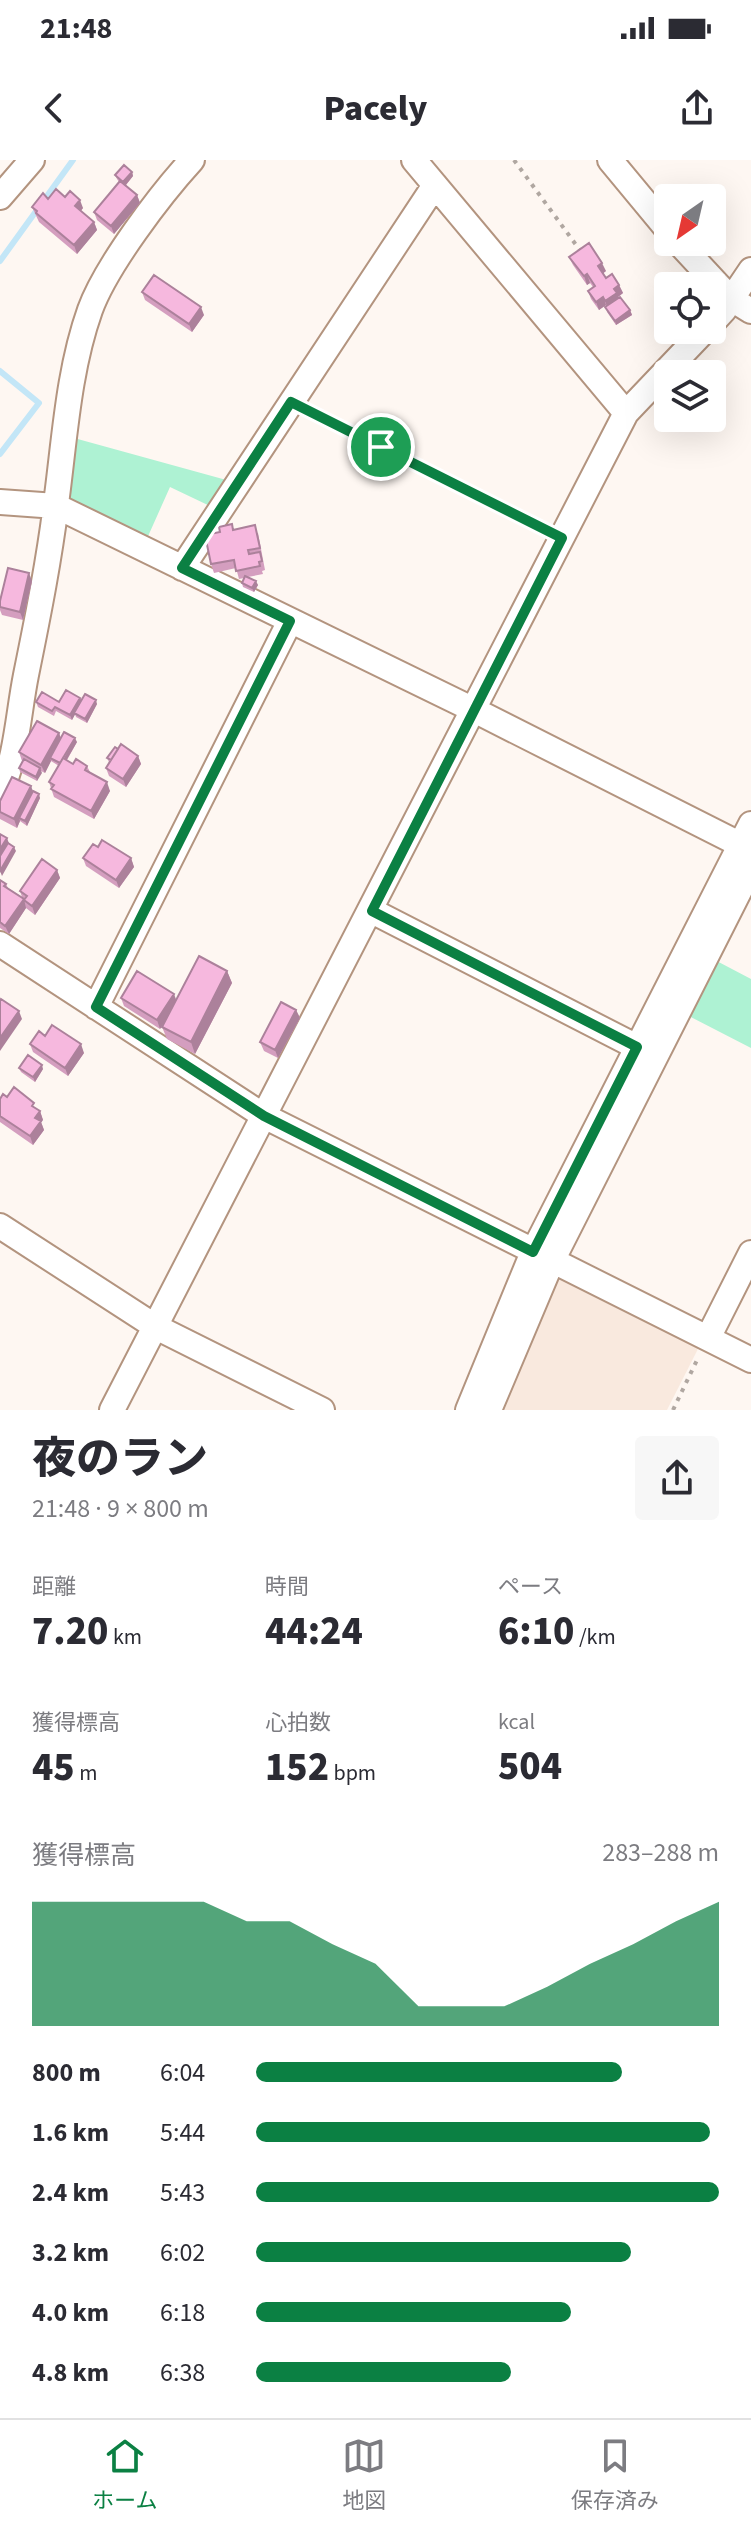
<!DOCTYPE html>
<html lang="ja">
<meta charset="utf-8">
<style>
body{margin:0;font-family:"Source Sans 3","Noto Sans JP",sans-serif;background:#f7f7f7;color:#2b2b33;height:100vh;display:flex;flex-direction:column;font-size:30px;white-space:nowrap}
*{box-sizing:border-box;margin:0}
p{font-size:26px;color:#7c7c81}
.icon{flex:none;width:44px;height:44px;fill:none;stroke:currentColor;stroke-width:2;stroke-linecap:round;stroke-linejoin:round}
.map{position:relative;height:1250px;overflow:hidden}
.panel{display:flex;flex-direction:column;background:#fff;flex:1}
.panel>*{flex:none}
.needle{width:52px;rotate:214deg}
.buttons{position:absolute;left:654px;top:24px;display:grid;gap:16px}
.buttons a{display:grid;place-items:center;width:72px;height:72px;border-radius:8px;background:#fff;box-shadow:0 8px 32px #0002;font-size:40px}
.pin{position:absolute;display:grid;place-items:center;width:68px;height:68px;color:#fff;margin:-34px;border:4px solid #fff;border-radius:50%;box-shadow:0 2px 8px #0007}
.round{display:grid;place-items:center;flex:none;width:84px;height:84px;border-radius:8px;background:#f7f7f7}
.headline{display:flex;align-items:center;justify-content:space-between;height:136px;padding:0 32px}
h1{font-size:44px;font-weight:800;line-height:60px}
.stats{display:grid;grid-template-columns:repeat(3,1fr);gap:12px;height:136px;padding:8px 32px}
.stats div{display:grid;align-content:center}
.stats b{font-size:40px;font-weight:800}
.stats small{font-size:22px;font-weight:400}
.stats p{font-size:22px}
.chart{height:224px;padding:16px 32px}
.chart p{display:flex;justify-content:space-between}
.chart svg{width:100%;height:144px;margin-top:8px;fill:#0b8043;opacity:.7}
ul{padding:0 32px;list-style:none;font-size:26px}
li{display:grid;grid-template-columns:128px 96px 1fr;align-items:center;height:60px}
li i{height:20px;border-radius:10px;background:#0b8043}
.status{display:flex;justify-content:space-between;align-items:center;height:56px;padding:0 40px;background:#fff;direction:ltr}
.status svg{height:22px;fill:currentColor}
header{display:flex;justify-content:space-between;align-items:center;height:104px;padding:0 32px;background:#fff;font-size:36px;font-weight:800}
.dock{display:flex;justify-content:space-around;align-items:center;height:112px;border-top:2px solid #e1e1e2;background:#fff;font-size:22px;color:#7c7c81}
.dock a{display:grid;justify-items:center;gap:4px}
.dock .on{color:#0b8043}
.map>svg:first-child{display:block}
.built{fill:#f9e9de}
.green{fill:#aef2d3}
.lines{fill:none;stroke-linecap:round;stroke-linejoin:round}
.stream{stroke:#c3e6f7;stroke-width:6}
.street-casing{stroke:#b3947f;stroke-width:28}
.path{stroke:#b0a7a1;stroke-width:4;stroke-dasharray:4 6;stroke-linecap:butt}
.street{stroke:#fff;stroke-width:24}
.wall{fill:#d49ebf}
.shaded-wall{fill:#ac819b}
.building{fill:#f6b8de;stroke:#ac819b;stroke-width:2}
.route-casing{stroke:#fff;stroke-width:16}
.route{stroke:#0b8043;stroke-width:10}
</style>
<div class="status"><b>21:48</b><svg viewBox="0 0 49 12"><path d="M0 12V9h3v3zM5 12V6h3v6zM10 12V3h3v9zM15 12V0h3v12zM26 1h20v11H26zM47 4h2v5h-2z"/></svg></div>
<header><svg class="icon" aria-label="back" viewBox="0 0 24 24"><path d="M15 5l-7 7 7 7"/></svg>Pacely<svg class="icon" aria-label="share" viewBox="0 0 24 24"><path d="M12 15V3M7 8l5-5 5 5M5 13v7h14v-7"/></svg></header>
<div class="map">
<svg width="751" height="1250" viewBox="0 0 751 1250">
<rect width="100%" height="100%" fill="#fef7f2"/>
<path class="built" d="M 553,1112 L 701,1183 L 667,1250 L 495,1250 Z"/>
<path class="green" d="M 74,278 L 230,321 L 212,347 L 170,327 L 145,383 L 66,340 Z
M 711,798 L 751,819 L 751,888 L 683,853 Z"/>
<g class="lines">
<path class="stream" d="M 0,101 L 73,0
M 0,211 L 39,243 L 0,294"/>
<defs>
<path id="street" d="M 414,0 L 626,253
M 610,0 L 668,70
M 0,37 L 32,0
M 678,82 L 730,138 L 751,151
M 712,163 L 724,150 L 751,110
M 0,342 L 56,346 L 474,550 L 751,690
M 182,408 L 435,25
M 0,633 C 17,596 18,555 26,515 C 38,456 50,396 57,336 C 65,274 69,209 90,150 C 106,106 160,35 192,0
M 372,751 L 637,887
M 0,784 L 264,956 L 751,1200
M 96,847 L 290,461
M 0,1066 L 156,1167 L 322,1250
M 708,1178 L 751,1093
M 112,1250 L 626,253 L 705,170
M 468,1250 L 533,1092 L 751,664
M 489,1250 L 552,1101 L 751,708"/>
</defs>
<use href="#street" class="street-casing"/>
<path class="path" d="M 514,0 L 582,93
M 310,252 L 542,368
M 673,1250 L 698,1198"/>
<use href="#street" class="street"/>
</g>
<path class="wall" d="M 132,12 L 133,16 L 126,25 L 137,35 L 140,43 L 114,74 L 97,60 L 94,52 L 119,22 L 117,19 L 115,15 Z
M 65,37 L 83,48 L 81,51 L 94,62 L 97,70 L 77,94 L 39,62 L 32,47 Z
M 569,97 L 606,111 L 603,113 L 606,118 L 619,125 L 623,133 L 618,137 L 619,138 L 630,150 L 632,155 L 616,165 L 607,152 L 606,145 L 599,150 L 591,139 L 588,131 L 593,127 L 590,123 L 587,125 L 573,105 Z
M 142,132 L 204,155 L 192,172 L 145,140 Z
M 233,369 L 258,373 L 265,410 L 262,411 L 263,414 L 248,417 L 258,425 L 254,432 L 243,427 L 242,423 L 244,418 L 239,419 L 236,408 L 214,413 L 211,404 Z
M 32,421 L 23,460 L 2,455 L 0,450 L 0,441 Z
M 80,538 L 81,541 L 97,544 L 87,563 L 76,557 L 75,554 L 72,560 L 56,551 L 54,556 L 38,547 L 36,542 L 59,542 Z
M 59,573 L 61,578 L 77,582 L 67,600 L 73,604 L 87,606 L 90,612 L 110,631 L 94,659 L 54,637 L 49,622 L 59,606 L 51,601 L 45,613 L 41,611 L 37,621 L 20,612 L 19,608 L 22,601 L 19,592 Z
M 118,589 L 138,596 L 141,604 L 126,627 L 109,616 L 106,608 L 109,602 L 107,598 Z
M 33,631 L 40,638 L 27,666 L 20,661 L 17,668 L 0,659 L 0,641 Z
M 98,687 L 131,698 L 134,707 L 119,728 L 86,706 L 83,698 Z
M 57,710 L 60,718 L 35,755 L 26,748 L 9,774 L 0,768 L 0,720 L 6,724 L 8,728 L 22,737 L 20,731 Z
M 227,811 L 232,823 L 195,894 L 167,879 L 162,867 L 167,858 L 160,869 L 124,846 L 121,838 L 176,840 Z
M 296,850 L 300,858 L 278,898 L 264,891 L 260,882 Z
M 45,876 L 84,893 L 68,916 L 33,892 L 30,884 Z
M 19,908 L 43,909 L 35,922 L 21,912 Z
M 7,937 L 40,951 L 43,960 L 41,962 L 44,970 L 33,985 L 0,962 L 0,939 Z"/>
<path class="shaded-wall" d="M 132,12 L 133,16 L 125,26 L 123,22 Z
M 137,35 L 140,43 L 114,74 L 111,66 Z
M 80,40 L 83,48 L 78,54 L 75,46 Z
M 94,62 L 97,70 L 77,94 L 74,85 Z
M 602,103 L 606,111 L 601,115 L 598,106 Z
M 587,114 L 590,123 L 587,125 L 584,116 Z
M 619,125 L 623,133 L 618,137 L 620,141 L 608,149 L 605,141 L 614,129 Z
M 603,137 L 606,145 L 599,150 L 596,142 Z
M 201,147 L 204,155 L 192,172 L 189,164 Z
M 630,150 L 632,155 L 616,165 L 615,161 Z
M 29,413 L 32,421 L 23,460 L 20,452 Z
M 256,421 L 258,425 L 254,432 L 252,428 Z
M 80,538 L 82,542 L 72,560 L 70,555 Z
M 96,540 L 97,544 L 87,563 L 85,559 Z
M 59,573 L 62,582 L 50,598 L 51,601 L 45,613 L 41,605 Z
M 75,578 L 77,582 L 62,608 L 61,604 Z
M 138,596 L 141,604 L 126,627 L 123,619 Z
M 40,608 L 42,613 L 37,621 L 36,617 Z
M 107,622 L 110,631 L 94,659 L 91,651 Z
M 31,626 L 34,634 L 19,658 L 20,661 L 17,668 L 14,659 Z
M 39,634 L 40,638 L 27,666 L 25,661 Z
M 7,678 L 10,686 L 0,703 L 0,689 Z
M 14,687 L 16,691 L 2,716 L 0,711 Z
M 131,698 L 134,707 L 119,728 L 116,720 Z
M 57,710 L 60,718 L 35,755 L 32,746 Z
M 24,739 L 26,748 L 9,774 L 5,766 Z
M 227,811 L 232,823 L 195,894 L 191,882 Z
M 174,834 L 177,842 L 160,869 L 157,860 Z
M 296,850 L 300,858 L 278,898 L 275,890 Z
M 19,851 L 22,859 L 0,891 L 0,878 Z
M 81,884 L 84,893 L 68,916 L 65,908 Z
M 42,905 L 43,909 L 35,922 L 33,917 Z
M 40,951 L 43,960 L 41,962 L 44,970 L 33,985 L 30,976 L 35,958 Z"/>
<path class="building" d="M 124,5 L 132,12 L 123,22 L 115,15 Z
M 120,21 L 137,35 L 111,66 L 94,52 Z
M 56,29 L 65,37 L 70,31 L 80,40 L 75,46 L 94,62 L 74,85 L 36,53 L 37,51 L 32,47 L 43,33 L 48,39 Z
M 589,83 L 602,103 L 598,106 L 606,118 L 612,114 L 619,125 L 614,129 L 617,133 L 605,141 L 603,137 L 596,142 L 588,131 L 595,126 L 587,114 L 584,116 L 569,97 Z
M 154,115 L 201,147 L 189,164 L 142,132 Z
M 620,137 L 630,150 L 615,161 L 605,147 Z
M 232,364 L 233,370 L 255,365 L 260,388 L 248,390 L 249,394 L 260,392 L 262,401 L 259,402 L 260,406 L 236,411 L 234,400 L 211,404 L 205,375 L 220,372 L 219,367 Z
M 8,408 L 29,413 L 20,452 L 0,447 L 0,441 Z
M 245,416 L 256,421 L 252,428 L 242,423 Z
M 66,530 L 80,538 L 70,555 L 55,547 L 52,551 L 36,542 L 42,532 L 59,542 Z
M 85,534 L 96,540 L 85,559 L 74,553 Z
M 37,561 L 59,573 L 41,605 L 19,592 Z
M 64,572 L 75,578 L 60,603 L 50,598 Z
M 121,584 L 138,596 L 123,619 L 106,608 Z
M 115,587 L 118,589 L 111,600 L 107,598 Z
M 63,598 L 73,604 L 76,599 L 87,606 L 85,610 L 107,622 L 91,651 L 51,629 L 54,625 L 49,622 Z
M 24,599 L 40,608 L 36,617 L 19,608 Z
M 12,617 L 31,626 L 14,659 L 0,652 L 0,641 Z
M 33,631 L 39,634 L 25,661 L 19,658 Z
M 0,674 L 7,678 L 0,689 Z
M 102,680 L 131,698 L 116,720 L 83,698 L 93,684 L 98,687 Z
M 8,683 L 14,687 L 0,711 L 0,696 Z
M 42,699 L 57,710 L 32,746 L 24,740 L 27,736 L 20,731 Z
M 0,720 L 6,724 L 4,726 L 24,739 L 5,766 L 0,762 Z
M 199,796 L 227,811 L 191,882 L 162,867 Z
M 137,811 L 174,834 L 157,860 L 121,838 Z
M 1,839 L 19,851 L 0,878 L 0,841 Z
M 281,842 L 296,850 L 275,890 L 260,882 Z
M 52,865 L 81,884 L 65,908 L 30,884 L 39,871 L 45,876 Z
M 28,895 L 42,905 L 33,917 L 19,908 Z
M 14,927 L 34,943 L 32,946 L 40,951 L 35,958 L 41,961 L 30,976 L 0,956 L 0,939 L 3,934 L 7,937 Z"/>
<g class="lines">
<defs>
<path id="route" d="M 291,242 L 562,378 L 372,751 L 637,887 L 533,1092 L 264,956 L 96,847 L 290,461 L 182,408 Z"/>
</defs>
<use href="#route" class="route-casing"/>
<use href="#route" class="route"/>
</g>
</svg>
<div class="buttons">
<a><svg class="needle" viewBox="-14 -14 28 28"><path d="M0-13l5 13h-10z" fill="#e53935"/><path d="M0 13l5-13h-10z" fill="#7c7c81"/></svg></a>
<a><svg class="icon" aria-label="locate" viewBox="0 0 24 24"><circle cx="12" cy="12" r="6"/><path d="M12 2v4M12 18v4M2 12h4M18 12h4"/></svg></a>
<a><svg class="icon" aria-label="layers" viewBox="0 0 24 24"><path d="M12 4l9 5-9 5-9-5zM3 14l9 5 9-5"/></svg></a>
</div>
<div class="pin" style="left:381px;top:287px;background:#1e9e55"><svg class="icon" aria-label="arrive" viewBox="0 0 24 24"><path d="M6 21V4h12l-3 4 3 4H6"/></svg></div>
</div>
<section class="panel">
<div class="headline"><div><h1>夜のラン</h1><p>21:48 · 9 × 800 m</p></div><a class="round"><svg class="icon" aria-label="share" viewBox="0 0 24 24"><path d="M12 15V3M7 8l5-5 5 5M5 13v7h14v-7"/></svg></a></div>
<div class="stats">
<div><p>距離</p><b>7.20<small> km</small></b></div>
<div><p>時間</p><b>44:24</b></div>
<div><p>ペース</p><b>6:10<small> /km</small></b></div>
</div>
<div class="stats">
<div><p>獲得標高</p><b>45<small> m</small></b></div>
<div><p>心拍数</p><b>152<small> bpm</small></b></div>
<div><p>kcal</p><b>504</b></div>
</div>
<div class="chart"><p><span>獲得標高</span>283–288 m</p>
<svg viewBox="0 0 160 44" preserveAspectRatio="none"><path d="M0 44V6L10 6L20 6L30 6L40 6L50 12L60 12L70 19L80 25L90 38L100 38L110 38L120 32L130 25L140 19L150 12L160 6V44z"/></svg>
</div>
<ul>
<li><b>800 m</b>6:04<i style="width:79%"></i></li>
<li><b>1.6 km</b>5:44<i style="width:98%"></i></li>
<li><b>2.4 km</b>5:43<i style="width:100%"></i></li>
<li><b>3.2 km</b>6:02<i style="width:81%"></i></li>
<li><b>4.0 km</b>6:18<i style="width:68%"></i></li>
<li><b>4.8 km</b>6:38<i style="width:55%"></i></li>
</ul>
</section>
<nav class="dock">
<a class="on"><svg class="icon" aria-label="home" viewBox="0 0 24 24"><path d="M3 11l9-7 9 7M6 9v11h12V9"/></svg>ホーム</a>
<a><svg class="icon" aria-label="map" viewBox="0 0 24 24"><path d="M3 6l6-2 6 2 6-2v14l-6 2-6-2-6 2zM9 4v14M15 6v14"/></svg>地図</a>
<a><svg class="icon" aria-label="saved" viewBox="0 0 24 24"><path d="M7 4h10v16l-5-4-5 4z"/></svg>保存済み</a>
</nav>
